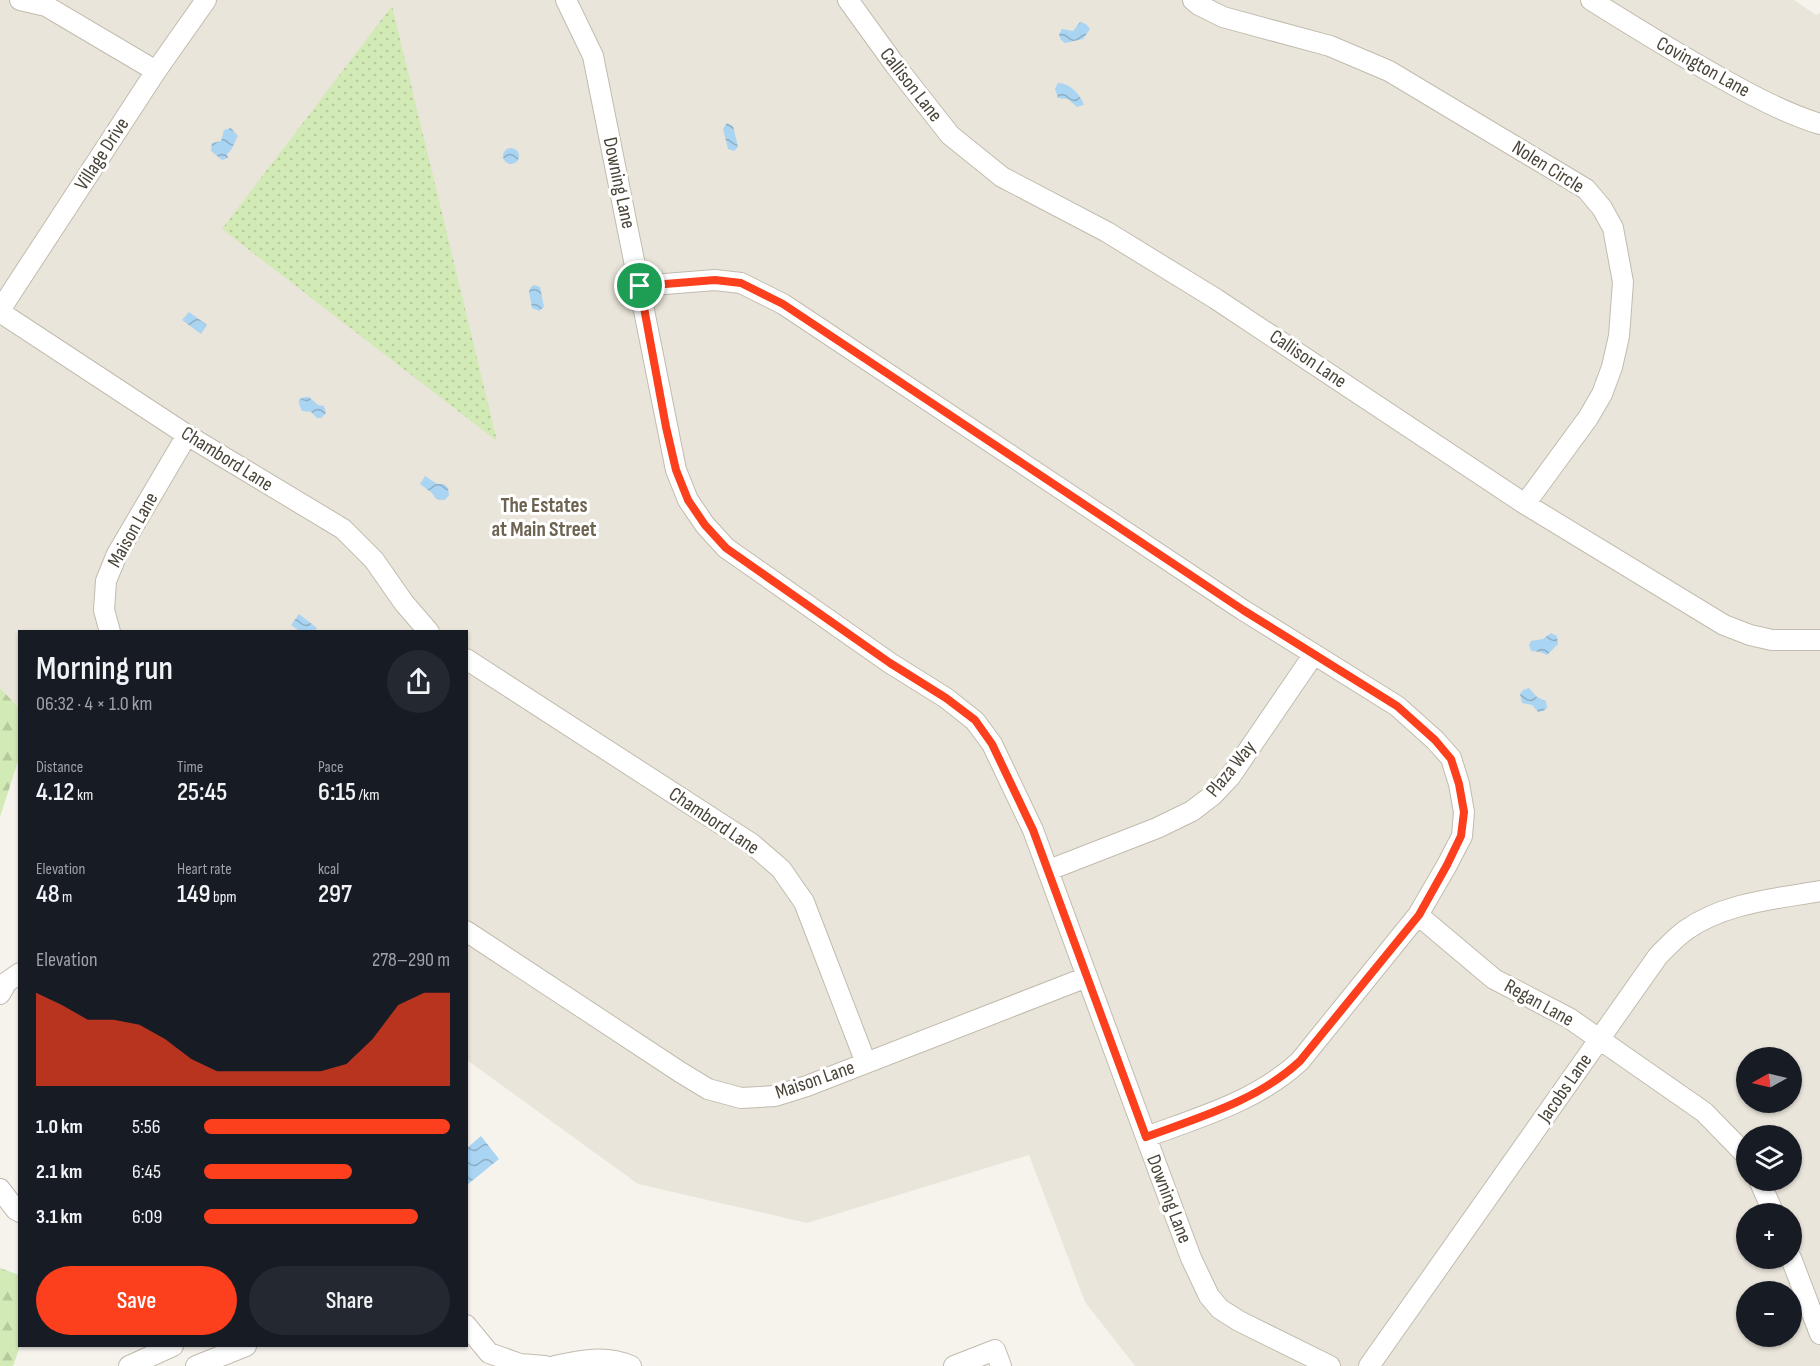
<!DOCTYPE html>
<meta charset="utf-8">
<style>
body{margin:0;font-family:"Sofia Sans Condensed",sans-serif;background:#242831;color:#f1f3f6;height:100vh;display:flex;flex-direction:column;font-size:22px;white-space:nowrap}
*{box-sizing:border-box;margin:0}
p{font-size:20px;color:#9ea1a6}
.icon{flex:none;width:33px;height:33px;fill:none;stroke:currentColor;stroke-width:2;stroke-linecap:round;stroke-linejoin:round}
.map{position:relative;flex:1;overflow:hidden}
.drawer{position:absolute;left:18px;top:630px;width:450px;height:717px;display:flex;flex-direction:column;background:#171b24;border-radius:0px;box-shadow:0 2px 4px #0004}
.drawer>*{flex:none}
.needle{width:39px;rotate:262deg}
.tools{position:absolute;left:1736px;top:1047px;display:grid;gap:12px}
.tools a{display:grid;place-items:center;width:66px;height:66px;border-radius:50%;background:#171b24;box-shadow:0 2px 4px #0004;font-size:30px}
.pin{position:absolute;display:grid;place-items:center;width:51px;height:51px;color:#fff;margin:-26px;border:3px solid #fff;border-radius:50%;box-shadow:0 2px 6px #0007}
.round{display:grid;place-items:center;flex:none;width:63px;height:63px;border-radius:32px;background:#242831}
.head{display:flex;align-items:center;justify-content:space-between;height:102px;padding:0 18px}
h1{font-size:33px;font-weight:600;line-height:45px}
.metrics{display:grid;grid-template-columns:repeat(3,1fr);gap:9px;height:102px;padding:6px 18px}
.metrics div{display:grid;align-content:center}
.metrics b{font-size:26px;font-weight:600}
.metrics small{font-size:16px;font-weight:400}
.metrics p{font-size:16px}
.chart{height:168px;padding:12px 18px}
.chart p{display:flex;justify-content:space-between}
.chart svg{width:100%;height:108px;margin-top:6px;fill:#fc3f1d;opacity:.7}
.primary-button{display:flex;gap:12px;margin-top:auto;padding:12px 18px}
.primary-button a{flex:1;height:69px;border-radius:36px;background:#fc3f1d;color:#fff;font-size:24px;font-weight:600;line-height:69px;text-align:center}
.primary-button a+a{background:#242831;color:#f1f3f6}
ul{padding:0 18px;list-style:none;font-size:20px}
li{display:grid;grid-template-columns:96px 72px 1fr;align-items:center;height:45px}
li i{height:15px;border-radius:8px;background:#fc3f1d}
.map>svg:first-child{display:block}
.residential{fill:#eae5da;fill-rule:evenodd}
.grass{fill:url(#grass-dots)}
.forest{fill:url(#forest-firs)}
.water{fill:url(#water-waves)}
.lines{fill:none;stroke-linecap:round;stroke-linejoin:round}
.street-casing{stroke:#c2bbae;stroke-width:22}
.street{stroke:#fff;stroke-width:20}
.route-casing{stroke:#fff;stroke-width:12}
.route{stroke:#fc3f1d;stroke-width:8}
.labels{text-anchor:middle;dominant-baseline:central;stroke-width:6;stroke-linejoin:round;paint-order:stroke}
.street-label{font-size:20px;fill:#4b4439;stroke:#fff}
.neighbourhood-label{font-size:21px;font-weight:bold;fill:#6e6250;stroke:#fff}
</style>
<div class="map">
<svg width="1820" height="1366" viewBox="0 0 1820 1366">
<defs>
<pattern id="grass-dots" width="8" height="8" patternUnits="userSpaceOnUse" patternTransform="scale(1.5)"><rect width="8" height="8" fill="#d2eab5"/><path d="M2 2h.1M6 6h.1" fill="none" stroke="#b6ca9c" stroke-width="1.8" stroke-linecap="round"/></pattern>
<pattern id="forest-firs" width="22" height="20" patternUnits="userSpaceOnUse" patternTransform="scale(1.5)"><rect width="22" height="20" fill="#d2eab5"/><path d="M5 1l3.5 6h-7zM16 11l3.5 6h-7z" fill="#b6ca9c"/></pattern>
<pattern id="water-waves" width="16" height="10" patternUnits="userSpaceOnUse" patternTransform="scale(1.5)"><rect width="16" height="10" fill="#a9d4f2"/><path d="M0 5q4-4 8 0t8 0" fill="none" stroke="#8caec5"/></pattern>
</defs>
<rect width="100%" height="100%" fill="#f6f3ec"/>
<path class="residential" d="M 0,0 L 1794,0 L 1816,15 L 1820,13 L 1820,1366 L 1135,1366 L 1085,1302 L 1029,1155 L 807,1223 L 638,1184 L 467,1060 L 466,632 L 20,632 L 19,708 L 0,688 ZM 1746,1058 L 1791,1058 L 1791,1102 L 1746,1102 ZM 1746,1136 L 1791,1136 L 1791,1180 L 1746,1180 ZM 1746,1214 L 1791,1214 L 1791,1258 L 1746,1258 ZM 1746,1292 L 1791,1292 L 1791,1336 L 1746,1336 Z"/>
<path class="grass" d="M 392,6 L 497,441 L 222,229 Z"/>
<path class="forest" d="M 0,688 L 19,708 L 19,758 L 0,817 Z
M 0,1268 L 19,1275 L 20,1346 L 13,1366 L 0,1366 Z"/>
<path class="water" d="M 1080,22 L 1086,24 L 1090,29 L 1083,39 L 1065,43 L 1061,40 L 1059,34 L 1062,29 L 1073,31 Z
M 1058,83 C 1070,83 1081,95 1084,105 L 1077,107 L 1068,99 L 1058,98 L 1055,89 Z
M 727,123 L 733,126 L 738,147 L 734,151 L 728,149 L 723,129 Z
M 231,128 L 238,136 C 234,142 233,150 227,154 L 228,158 L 222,160 L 211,151 L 212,143 L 221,141 L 224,130 Z
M503 156a8 8 0 1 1 16 0a8 8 0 1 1-16 0Z
M 534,285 L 540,287 L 544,307 L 539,311 L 532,308 L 529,291 L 531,287 Z
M 189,312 L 207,325 L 201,334 L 182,320 Z
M 305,397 L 309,397 L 318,405 L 324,406 L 326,413 L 321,418 L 317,418 L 311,412 L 302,411 L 299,404 L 299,399 Z
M 425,476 L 437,484 L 444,484 L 448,488 L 449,495 L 445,500 L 436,499 L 432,493 L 420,484 Z
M 299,614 L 317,628 L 315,631 L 299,631 L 291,625 Z
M 1551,633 L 1557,636 L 1558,644 L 1547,655 L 1540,652 L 1531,651 L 1529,645 L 1531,641 L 1543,639 Z
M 1529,688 L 1537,697 L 1546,701 L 1547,708 L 1543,711 L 1538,712 L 1532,705 L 1522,703 L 1520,694 L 1523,690 Z
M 481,1136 L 499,1159 L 467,1185 L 467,1148 Z"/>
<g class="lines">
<defs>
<path id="street" d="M 20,0 L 46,6 L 156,71
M 566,0 L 593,56 L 676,470 L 688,500 L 705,525 L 726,548 L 890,663 L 946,698 L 975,721 L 992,744 L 1033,830 L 1146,1137 L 1191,1258 L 1209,1296 L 1220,1309 L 1239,1321 L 1330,1366
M 848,0 L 895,65 L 950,135 L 1002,177 L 1107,232 L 1216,299 L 1525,504 L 1724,625 L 1750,635 L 1772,640 L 1820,640
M 1193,0 L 1199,5 L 1223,17 L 1330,46 L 1389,71 L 1586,189 L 1602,208 L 1613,228 L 1623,282 L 1619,336 L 1612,367 L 1602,394 L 1588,418 L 1525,504
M 1591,0 C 1634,27 1676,53 1721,78 C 1753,96 1785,113 1820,124
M 640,286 L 715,280 L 741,283 L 783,304 L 1243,610 L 1397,706 L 1435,740 L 1451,758 L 1459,784 L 1464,812 L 1462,836 L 1447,865 L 1418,915 L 1300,1061 C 1257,1101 1200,1117 1146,1137
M 0,310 L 156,71 L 206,0
M 0,312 L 187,435 L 343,529 L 374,560 L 404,603 L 429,632
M 110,632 L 104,610 L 106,581 L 117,554 L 187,435
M 466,659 L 752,844 L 781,869 L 804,902 L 866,1063
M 1049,870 L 1157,828 L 1192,811 L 1213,795 L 1230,777 L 1314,654
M 1418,915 L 1494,979 L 1569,1018 L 1704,1112 L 1746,1155
M 466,931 L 680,1072 L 708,1089 L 741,1098 L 775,1096 L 807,1086 L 1087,977
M 0,994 L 7,982 L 20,973
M 1759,1180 L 1774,1214
M 0,1189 L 16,1210 L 20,1212
M 1791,1258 L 1820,1334
M 466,1325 L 489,1353 L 520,1364 L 545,1366
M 129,1366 L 173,1346
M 196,1366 L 246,1346
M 555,1366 C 581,1360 606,1355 631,1366
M 954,1366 L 995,1350 L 1001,1366
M 1369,1366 L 1658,956 C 1667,947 1676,937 1686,930 C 1724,903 1775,899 1820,891"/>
</defs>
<use href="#street" class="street-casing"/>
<use href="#street" class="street"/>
</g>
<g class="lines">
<defs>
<path id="route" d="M 715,280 L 741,283 L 783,304 L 1243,610 L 1397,706 L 1435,740 L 1451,759 L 1459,784 L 1464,812 L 1461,836 L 1447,865 L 1419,915 L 1300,1061 C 1257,1101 1200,1117 1146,1137 L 1033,830 L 992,744 L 975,720 L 946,698 L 890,663 L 726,548 L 705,525 L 688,500 L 676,470 L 666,427 L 640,286 Z"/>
</defs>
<use href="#route" class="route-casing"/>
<use href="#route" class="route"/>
</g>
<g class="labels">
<g class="street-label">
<text transform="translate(1703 67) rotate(29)">Covington Lane</text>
<text transform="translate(911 85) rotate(52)">Callison Lane</text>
<text transform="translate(102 154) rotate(-57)">Village Drive</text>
<text transform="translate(1548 167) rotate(32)">Nolen Circle</text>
<text transform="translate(619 183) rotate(78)">Downing Lane</text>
<text transform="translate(1308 359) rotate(34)">Callison Lane</text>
<text transform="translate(227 459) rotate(32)">Chambord Lane</text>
<text transform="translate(133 530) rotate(-61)">Maison Lane</text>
<text transform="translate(1231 769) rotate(-51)">Plaza Way</text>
<text transform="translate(714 821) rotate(34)">Chambord Lane</text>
<text transform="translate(1539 1003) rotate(29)">Regan Lane</text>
<text transform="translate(815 1080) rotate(-19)">Maison Lane</text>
<text transform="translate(1565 1088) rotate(-55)">Jacobs Lane</text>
<text transform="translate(1169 1199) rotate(69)">Downing Lane</text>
</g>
<g class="neighbourhood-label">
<text x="544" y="505">The Estates<tspan x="544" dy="24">at Main Street</tspan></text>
</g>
</g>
</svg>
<div class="tools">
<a><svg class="needle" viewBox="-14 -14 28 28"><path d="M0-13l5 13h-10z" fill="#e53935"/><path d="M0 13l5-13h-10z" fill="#9ea1a6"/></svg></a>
<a><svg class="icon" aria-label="layers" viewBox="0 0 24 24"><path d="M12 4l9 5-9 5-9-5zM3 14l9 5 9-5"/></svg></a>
<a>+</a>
<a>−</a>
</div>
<div class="pin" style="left:640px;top:286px;background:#1e9e55"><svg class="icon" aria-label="arrive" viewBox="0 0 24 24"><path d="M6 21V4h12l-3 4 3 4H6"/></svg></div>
<section class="drawer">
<div class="head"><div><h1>Morning run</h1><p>06:32 · 4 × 1.0 km</p></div><a class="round"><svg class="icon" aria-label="share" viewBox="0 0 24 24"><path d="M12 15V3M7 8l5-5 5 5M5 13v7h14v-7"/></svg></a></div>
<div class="metrics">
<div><p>Distance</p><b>4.12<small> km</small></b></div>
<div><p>Time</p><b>25:45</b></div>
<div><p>Pace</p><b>6:15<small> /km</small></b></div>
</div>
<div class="metrics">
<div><p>Elevation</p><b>48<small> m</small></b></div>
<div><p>Heart rate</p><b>149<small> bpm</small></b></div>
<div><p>kcal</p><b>297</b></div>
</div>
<div class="chart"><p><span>Elevation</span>278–290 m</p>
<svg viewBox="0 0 160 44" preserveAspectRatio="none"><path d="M0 44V6L10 11L20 17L30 17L40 19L50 25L60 33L70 38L80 38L90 38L100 38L110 38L120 35L130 25L140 11L150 6L160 6V44z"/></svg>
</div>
<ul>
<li><b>1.0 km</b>5:56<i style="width:100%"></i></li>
<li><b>2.1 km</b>6:45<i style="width:60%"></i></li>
<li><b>3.1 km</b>6:09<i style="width:87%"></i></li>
</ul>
<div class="primary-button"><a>Save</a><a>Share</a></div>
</section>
</div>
